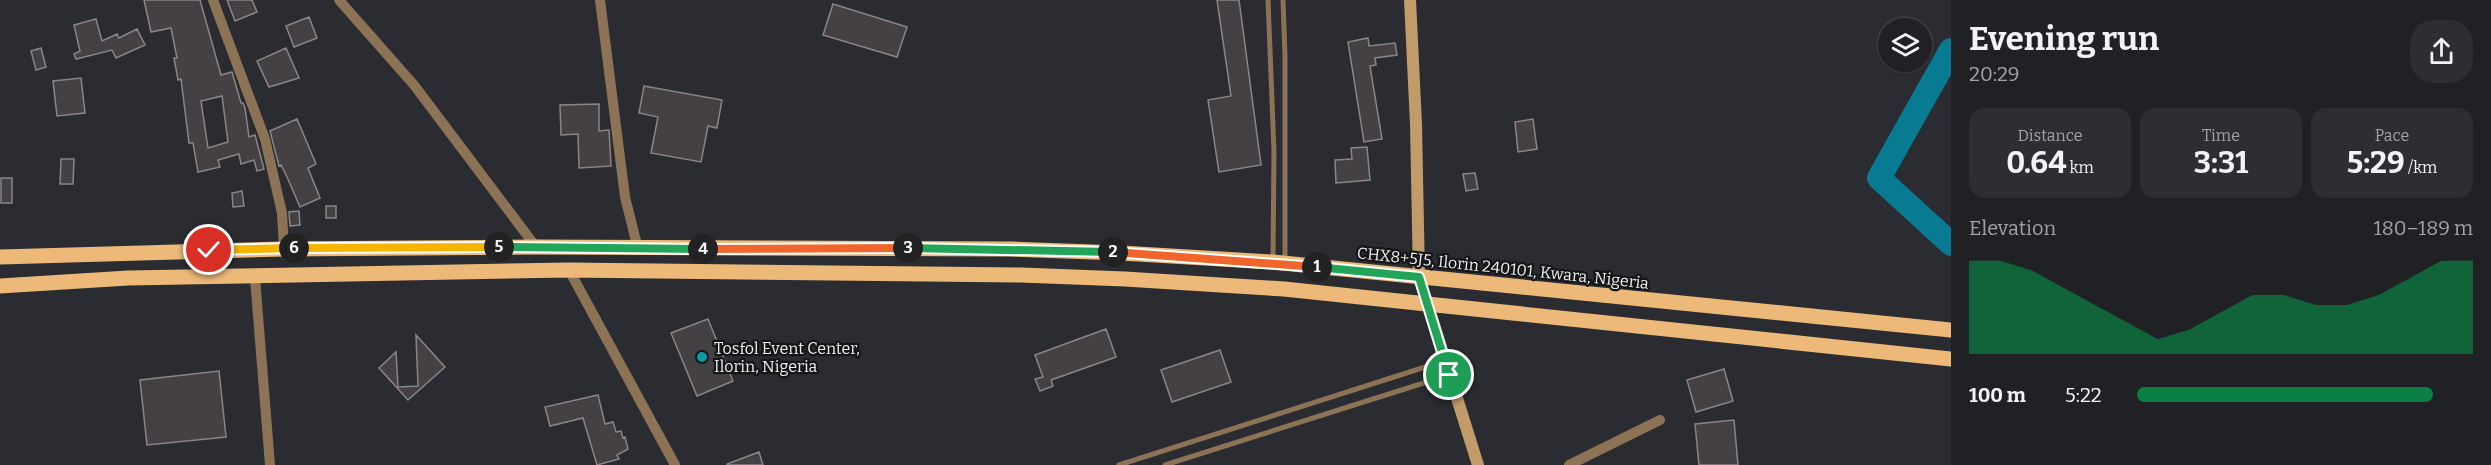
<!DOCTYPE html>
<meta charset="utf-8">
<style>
body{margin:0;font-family:Bitter,serif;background:#2d2e32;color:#f1f3f6;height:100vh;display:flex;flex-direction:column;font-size:22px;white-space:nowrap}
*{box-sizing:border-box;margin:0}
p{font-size:20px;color:#a2a3a7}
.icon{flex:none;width:33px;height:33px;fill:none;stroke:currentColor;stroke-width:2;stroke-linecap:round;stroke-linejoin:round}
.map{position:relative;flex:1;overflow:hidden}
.side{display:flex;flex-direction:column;background:#202125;width:540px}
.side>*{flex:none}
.tools{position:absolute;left:1878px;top:18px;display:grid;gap:12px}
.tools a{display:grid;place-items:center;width:54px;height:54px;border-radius:50%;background:#202125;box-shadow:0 2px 4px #0004,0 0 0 2px #3d3e42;font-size:30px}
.pin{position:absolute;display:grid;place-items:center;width:51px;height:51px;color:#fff;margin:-26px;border:3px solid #fff;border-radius:50%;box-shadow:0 2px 6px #0007}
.km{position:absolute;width:30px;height:30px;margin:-15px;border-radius:50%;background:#222;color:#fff;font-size:16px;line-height:30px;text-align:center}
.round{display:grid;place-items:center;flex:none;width:63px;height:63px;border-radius:24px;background:#2d2e32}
.headline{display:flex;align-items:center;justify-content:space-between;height:102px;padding:0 18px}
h1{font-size:33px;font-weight:700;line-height:45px}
.metrics{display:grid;grid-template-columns:repeat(3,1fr);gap:9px;height:102px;padding:6px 18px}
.metrics div{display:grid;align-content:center;border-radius:15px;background:#2d2e32;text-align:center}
.metrics b{font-size:30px;font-weight:700}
.metrics small{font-size:16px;font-weight:400}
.metrics p{font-size:16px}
.chart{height:168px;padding:12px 18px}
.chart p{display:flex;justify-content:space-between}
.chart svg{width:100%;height:108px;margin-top:6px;fill:#0b8043;opacity:.7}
ul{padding:0 18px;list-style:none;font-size:20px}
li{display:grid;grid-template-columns:96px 72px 1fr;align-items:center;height:45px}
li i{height:15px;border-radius:8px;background:#0b8043}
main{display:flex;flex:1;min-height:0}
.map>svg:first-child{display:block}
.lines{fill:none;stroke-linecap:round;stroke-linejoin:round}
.river{stroke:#087b92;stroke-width:24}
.building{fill:#454043;stroke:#8b8588;stroke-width:1.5;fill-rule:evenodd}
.lane{stroke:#8c7355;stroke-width:5}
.street{stroke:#8c7355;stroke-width:10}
.secondary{stroke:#c29b6a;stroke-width:12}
.primary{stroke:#ecb979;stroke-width:15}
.split-1-casing{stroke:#fff;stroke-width:12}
.split-2-casing{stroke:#fff;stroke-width:12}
.split-3-casing{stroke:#fff;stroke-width:12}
.split-4-casing{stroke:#fff;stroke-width:12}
.split-5-casing{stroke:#fff;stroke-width:12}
.split-6-casing{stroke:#fff;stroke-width:12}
.split-7-casing{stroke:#fff;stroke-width:12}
.split-1{stroke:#22a559;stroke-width:8}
.split-2{stroke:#f0652b;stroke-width:8}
.split-3{stroke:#22a559;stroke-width:8}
.split-4{stroke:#f0652b;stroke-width:8}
.split-5{stroke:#22a559;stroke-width:8}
.split-6{stroke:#f5b400;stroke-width:8}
.split-7{stroke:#f5b400;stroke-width:8}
.culture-dot{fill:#0f9aa8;stroke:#141517;stroke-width:2}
.labels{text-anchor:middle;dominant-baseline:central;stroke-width:4.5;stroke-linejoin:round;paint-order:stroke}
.street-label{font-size:16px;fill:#eeeff2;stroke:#141517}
.poi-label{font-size:16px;fill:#eeeff2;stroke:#141517;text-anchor:start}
</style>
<main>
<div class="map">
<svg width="1951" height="465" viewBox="0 0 1951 465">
<rect width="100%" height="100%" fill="#2b2c31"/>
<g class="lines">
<path class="river" d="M 1951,50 L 1879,178 L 1951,244"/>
</g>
<path class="building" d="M 144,0 L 200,0 L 221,75 L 232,72 L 241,103 L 243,103 L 245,108 L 249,137 L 255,135 L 264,169 L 257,171 L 254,160 L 241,164 L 239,154 L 218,160 L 220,167 L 198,172 L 193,143 L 189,143 L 181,79 L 178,80 L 174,58 L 177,58 L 171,28 L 151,32 ZM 222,96 L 228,142 L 208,148 L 201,101 Z
M 227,0 L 252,0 L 257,12 L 235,21 Z
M 1217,0 L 1239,0 L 1261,165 L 1219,172 L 1208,100 L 1231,96 Z
M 833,4 L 907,27 L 897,57 L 823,35 Z
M 309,17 L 317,38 L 294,47 L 286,26 Z
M 96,19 L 102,41 L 117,34 L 119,38 L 137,29 L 145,45 L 116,58 L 112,50 L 76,59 L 74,54 L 80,51 L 74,25 Z
M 1368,38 L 1369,46 L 1395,43 L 1397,55 L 1375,58 L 1376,65 L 1370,66 L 1382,139 L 1364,142 L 1348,42 Z
M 41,48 L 46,67 L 36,70 L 31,51 Z
M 286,48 L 299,78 L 269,87 L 257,61 Z
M 81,78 L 85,113 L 57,116 L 53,81 Z
M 644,86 L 722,100 L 717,128 L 708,126 L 701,162 L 651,153 L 658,117 L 639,113 Z
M 599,104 L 599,131 L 609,130 L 611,166 L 579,168 L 578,134 L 561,135 L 560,105 Z
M 297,119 L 316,164 L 308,168 L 320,198 L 300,207 L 287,177 L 281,165 L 279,166 L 270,131 Z
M 1533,119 L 1537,149 L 1518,152 L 1515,122 Z
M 1367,147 L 1370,180 L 1336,183 L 1335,160 L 1352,159 L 1351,148 Z
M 61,159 L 74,159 L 73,184 L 60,184 Z
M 1475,173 L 1478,189 L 1466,191 L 1463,174 Z
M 1,178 L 12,178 L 12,203 L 1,203 Z
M 242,191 L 244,206 L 233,207 L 232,193 Z
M 326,206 L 336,206 L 336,218 L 326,218 Z
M 299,211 L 300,225 L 290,226 L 289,212 Z
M 708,319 L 733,381 L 697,396 L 671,333 Z
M 1106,329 L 1116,357 L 1051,380 L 1053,386 L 1040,391 L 1035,379 L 1043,377 L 1035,355 Z
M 416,335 L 445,367 L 408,400 L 379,368 L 396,352 L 398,387 L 418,386 Z
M 1220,350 L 1231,382 L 1172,402 L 1161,370 Z
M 1724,369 L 1733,401 L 1696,412 L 1687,380 Z
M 219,371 L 226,437 L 147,445 L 140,380 Z
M 598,395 L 605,424 L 613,422 L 616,432 L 621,431 L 623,438 L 625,437 L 628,449 L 617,455 L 619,459 L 597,465 L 583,418 L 550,426 L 545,407 Z
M 1734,420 L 1738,465 L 1699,465 L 1695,424 Z
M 759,452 L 763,465 L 727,465 L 727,464 Z"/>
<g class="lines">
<path class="lane" d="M 1268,0 L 1274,151 L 1273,259
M 1283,0 L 1285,56 L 1285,262
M 1119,465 L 1444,361
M 1165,465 L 1449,375"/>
<path class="street" d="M 213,0 L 265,139 L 282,213 L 284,249
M 339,0 L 414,85 L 536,247
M 600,0 L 625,197 L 638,249
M 569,270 L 675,465
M 255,278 L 270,465
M 1569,465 L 1660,420"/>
<path class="secondary" d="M 1410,0 L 1416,124 L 1419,277 L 1478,465"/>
<path class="primary" d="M 0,257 L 284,249 L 536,247 L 1012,249 L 1121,253 L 1273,262 L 1951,330
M 0,286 L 128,278 L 569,270 L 1021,275 L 1125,279 L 1284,289 L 1951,359"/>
</g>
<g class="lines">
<defs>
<path id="split-1" d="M 1317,267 L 1419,277 L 1449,375"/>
<path id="split-2" d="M 1113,252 L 1317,267"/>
<path id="split-3" d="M 908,248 L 1113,252"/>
<path id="split-4" d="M 703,249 L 908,248"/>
<path id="split-5" d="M 499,247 L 703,249"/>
<path id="split-6" d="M 294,248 L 499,247"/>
<path id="split-7" d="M 209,250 L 294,248"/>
</defs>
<use href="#split-1" class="split-1-casing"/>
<use href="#split-2" class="split-2-casing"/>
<use href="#split-3" class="split-3-casing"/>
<use href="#split-4" class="split-4-casing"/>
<use href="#split-5" class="split-5-casing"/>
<use href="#split-6" class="split-6-casing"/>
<use href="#split-7" class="split-7-casing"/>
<use href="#split-1" class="split-1"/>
<use href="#split-2" class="split-2"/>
<use href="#split-3" class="split-3"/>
<use href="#split-4" class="split-4"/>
<use href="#split-5" class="split-5"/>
<use href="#split-6" class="split-6"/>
<use href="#split-7" class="split-7"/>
</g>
<circle class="culture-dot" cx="702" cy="357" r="6"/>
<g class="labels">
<g class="street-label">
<text transform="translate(1503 268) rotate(6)">CHX8+5J5, Ilorin 240101, Kwara, Nigeria</text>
</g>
<g class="poi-label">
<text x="714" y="348">Tosfol Event Center,<tspan x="714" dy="18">Ilorin, Nigeria</tspan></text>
</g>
</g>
</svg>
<div class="tools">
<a><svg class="icon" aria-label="layers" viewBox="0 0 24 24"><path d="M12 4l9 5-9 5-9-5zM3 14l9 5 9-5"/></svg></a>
</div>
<div class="pin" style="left:1449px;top:375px;background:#1e9e55"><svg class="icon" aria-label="arrive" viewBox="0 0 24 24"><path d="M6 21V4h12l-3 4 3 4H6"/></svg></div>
<div class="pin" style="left:209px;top:250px;background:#d93025"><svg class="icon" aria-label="check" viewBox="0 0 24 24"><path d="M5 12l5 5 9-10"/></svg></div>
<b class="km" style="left:1317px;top:267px">1</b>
<b class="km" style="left:1113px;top:252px">2</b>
<b class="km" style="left:908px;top:248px">3</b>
<b class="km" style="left:703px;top:249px">4</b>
<b class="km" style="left:499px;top:247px">5</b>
<b class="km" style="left:294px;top:248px">6</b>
</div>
<section class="side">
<div class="headline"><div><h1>Evening run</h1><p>20:29</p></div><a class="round"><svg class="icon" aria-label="share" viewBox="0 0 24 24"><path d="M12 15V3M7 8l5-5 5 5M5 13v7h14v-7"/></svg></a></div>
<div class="metrics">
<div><p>Distance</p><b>0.64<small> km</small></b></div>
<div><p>Time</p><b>3:31</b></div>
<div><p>Pace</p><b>5:29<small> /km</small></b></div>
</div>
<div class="chart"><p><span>Elevation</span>180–189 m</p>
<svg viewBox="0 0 160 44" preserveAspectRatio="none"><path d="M0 44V6L10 6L20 10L30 17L40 24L50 31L60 38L70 34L80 27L90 20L100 20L110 24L120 24L130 20L140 13L150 6L160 6V44z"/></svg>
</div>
<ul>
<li><b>100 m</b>5:22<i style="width:88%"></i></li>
</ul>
</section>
</main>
